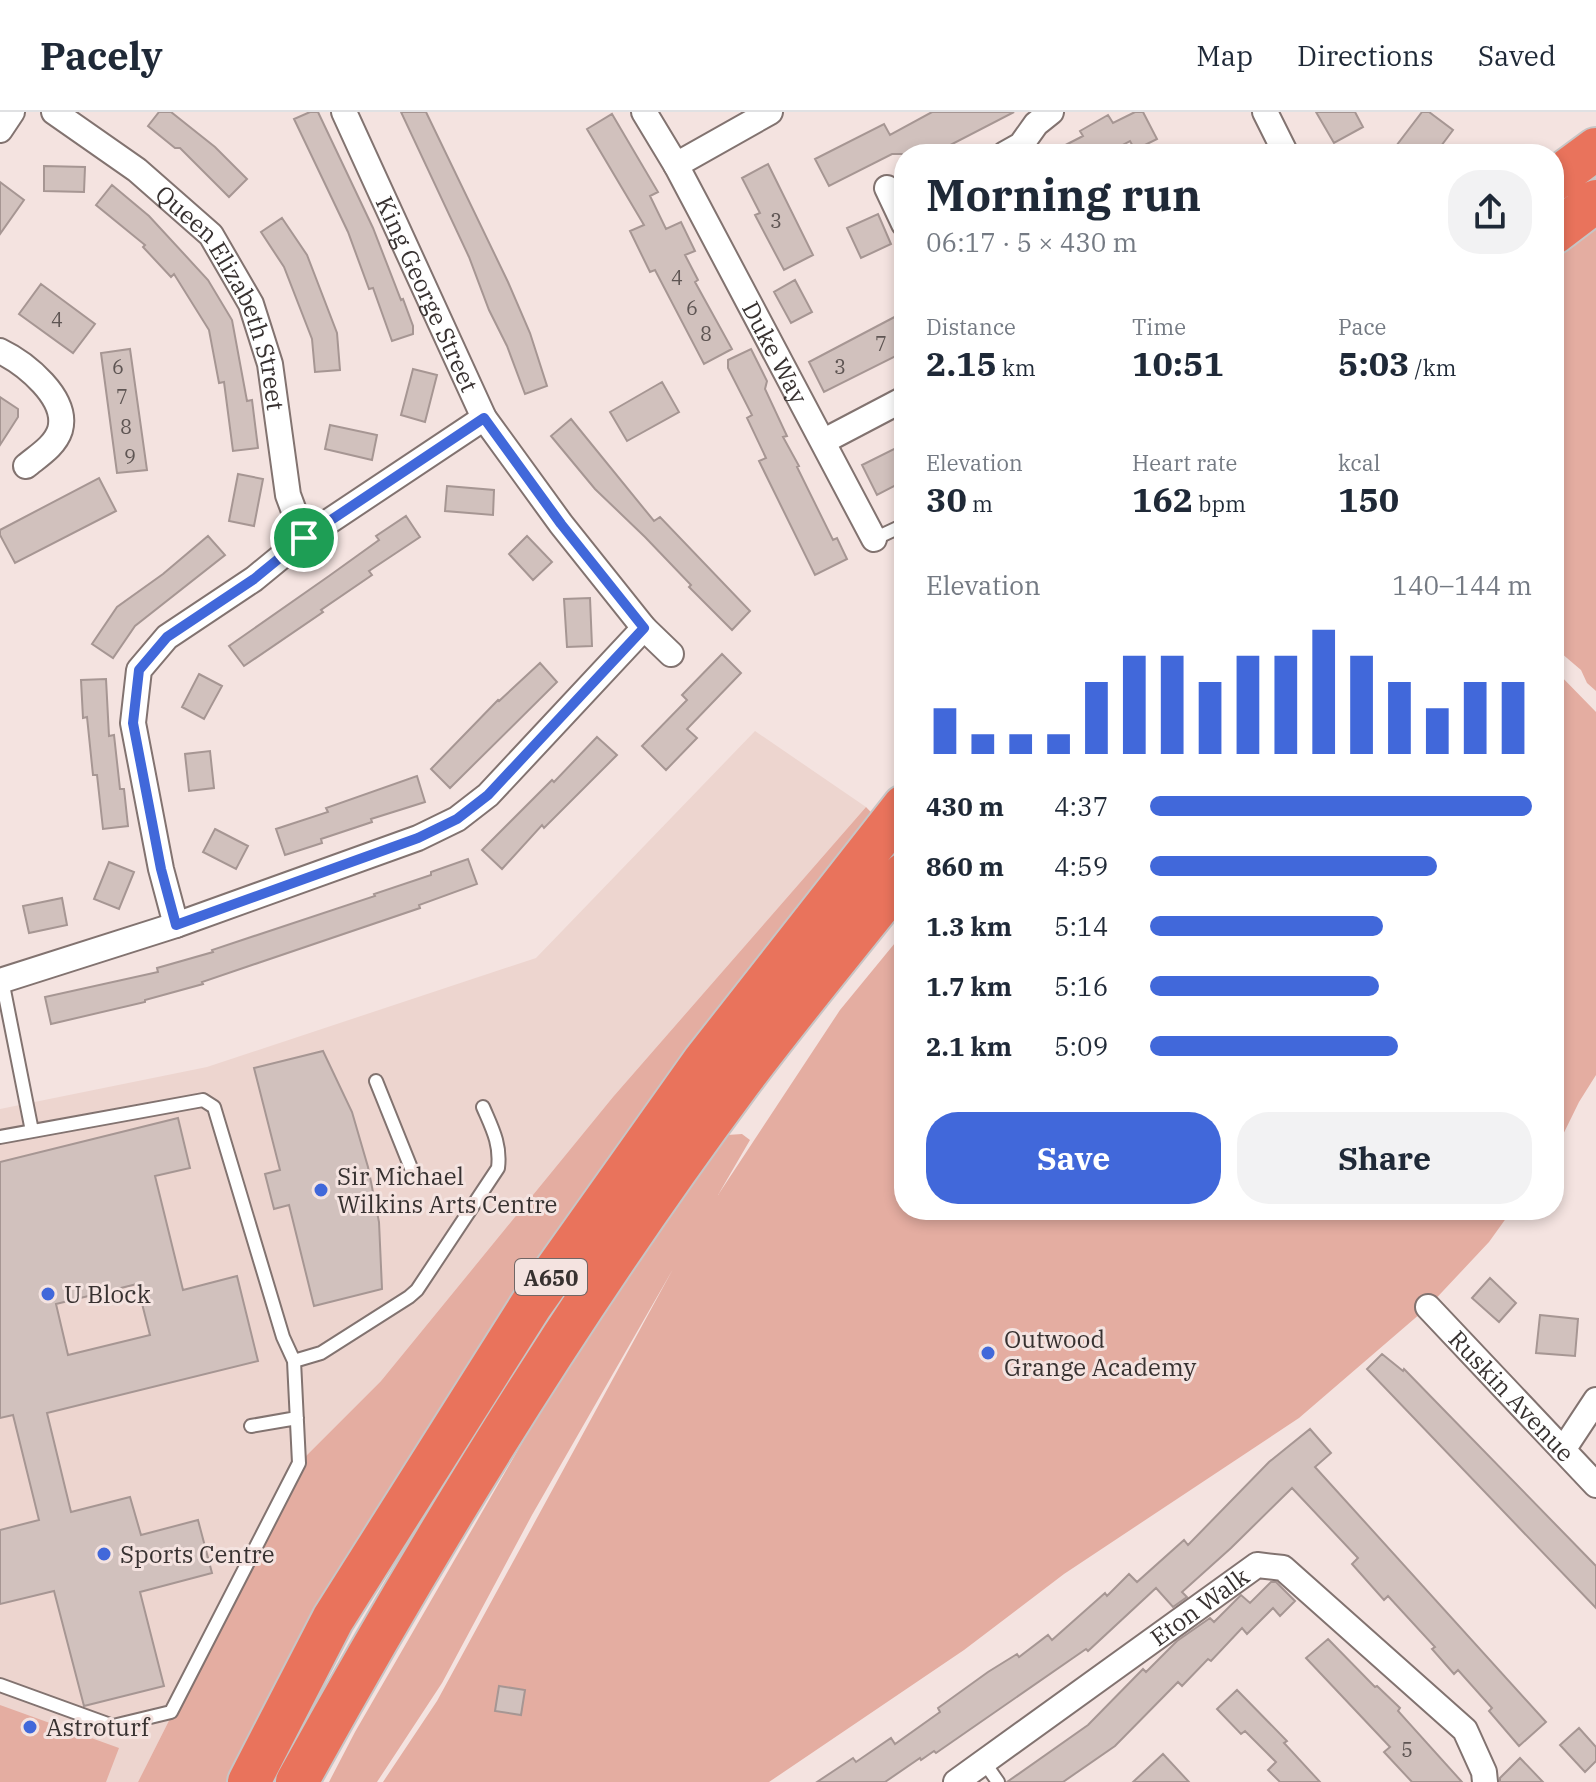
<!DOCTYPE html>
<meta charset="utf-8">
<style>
body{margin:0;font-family:"IBM Plex Serif",serif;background:#f2f2f3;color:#1f2937;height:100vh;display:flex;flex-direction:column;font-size:30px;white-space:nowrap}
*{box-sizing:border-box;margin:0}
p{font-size:26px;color:#747a83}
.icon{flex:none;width:44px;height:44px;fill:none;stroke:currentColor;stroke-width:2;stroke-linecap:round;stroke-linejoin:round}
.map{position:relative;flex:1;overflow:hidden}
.sheet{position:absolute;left:894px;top:32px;width:670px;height:1076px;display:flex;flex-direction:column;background:#fff;border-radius:32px;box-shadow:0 4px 12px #0003}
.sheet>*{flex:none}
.pin{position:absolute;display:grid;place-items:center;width:68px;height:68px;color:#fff;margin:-34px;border:4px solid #fff;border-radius:50%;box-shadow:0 2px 8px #0007}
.round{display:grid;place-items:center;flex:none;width:84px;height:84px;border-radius:32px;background:#f2f2f3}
.summary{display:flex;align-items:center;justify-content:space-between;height:136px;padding:0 32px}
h1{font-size:44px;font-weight:700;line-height:60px}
.metrics{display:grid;grid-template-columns:repeat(3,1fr);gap:12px;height:136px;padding:8px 32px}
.metrics div{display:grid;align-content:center}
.metrics b{font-size:34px;font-weight:700}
.metrics small{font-size:22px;font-weight:400}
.metrics p{font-size:22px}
.chart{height:224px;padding:16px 32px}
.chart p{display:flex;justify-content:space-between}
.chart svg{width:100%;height:144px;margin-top:8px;stroke:#4168da;stroke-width:6}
.primary-button{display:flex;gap:16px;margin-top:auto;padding:16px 32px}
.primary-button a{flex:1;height:92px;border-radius:32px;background:#4168da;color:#fff;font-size:32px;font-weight:700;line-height:92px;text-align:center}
.primary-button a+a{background:#f2f2f3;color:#1f2937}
ul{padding:0 32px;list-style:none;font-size:26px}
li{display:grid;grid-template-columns:128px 96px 1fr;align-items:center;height:60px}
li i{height:20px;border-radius:10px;background:#4168da}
header{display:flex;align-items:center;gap:48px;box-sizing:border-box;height:112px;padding:0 40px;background:#fff;border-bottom:2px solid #e0e1e3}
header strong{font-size:38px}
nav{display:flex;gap:44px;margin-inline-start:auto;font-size:28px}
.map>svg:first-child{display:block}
.built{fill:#edd5cf}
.green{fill:#e4ada1}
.building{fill:#d1c1bd;stroke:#a69693;stroke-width:2;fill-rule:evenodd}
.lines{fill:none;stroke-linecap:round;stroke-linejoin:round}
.lane-casing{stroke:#827370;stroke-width:16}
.street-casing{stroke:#827370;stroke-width:28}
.highway-casing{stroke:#c7c5c5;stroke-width:46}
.lane{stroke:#fff;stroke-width:12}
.street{stroke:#fff;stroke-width:24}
.highway{stroke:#e9735c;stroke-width:42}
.route-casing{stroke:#fff;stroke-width:16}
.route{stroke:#4168da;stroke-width:10}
.poi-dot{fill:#4168da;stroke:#f4e3e0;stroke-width:3}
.labels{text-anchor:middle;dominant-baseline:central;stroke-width:6;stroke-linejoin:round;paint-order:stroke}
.number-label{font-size:20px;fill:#5e5553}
.shield{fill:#f4e3e0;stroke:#706665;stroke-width:2}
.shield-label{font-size:22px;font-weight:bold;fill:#373130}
.street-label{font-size:24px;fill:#373130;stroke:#f4e3e0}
.poi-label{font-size:24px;fill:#373130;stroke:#f4e3e0;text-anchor:start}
</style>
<header>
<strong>Pacely</strong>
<nav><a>Map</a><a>Directions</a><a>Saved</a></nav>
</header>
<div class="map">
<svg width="1596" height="1670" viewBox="0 0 1596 1670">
<rect width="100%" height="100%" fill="#f4e3e0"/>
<path class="built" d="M 755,619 L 866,695 L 613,985 L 381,1269 L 299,1351 L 138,1670 L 0,1670 L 0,997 L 207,955 L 536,846 Z"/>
<path class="green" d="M 1596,89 L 1596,579 L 1587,571 L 1581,558 L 1554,535 L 1554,121 Z
M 1554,557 L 1596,600 L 1596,963 L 1579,990 L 1554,1041 Z
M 866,695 L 886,716 L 704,949 L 239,1670 L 138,1670 L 299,1351 L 381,1269 L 613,985 Z
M 904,820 L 904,1098 L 1512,1098 L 1489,1130 L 1428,1195 L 1299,1306 L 1064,1462 L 964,1538 L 769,1670 L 383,1670 L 437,1589 L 673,1157 L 532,1403 L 442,1571 L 377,1670 L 329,1670 L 355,1620 L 533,1312 L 631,1159 L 727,1023 L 742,1022 L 750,1028 L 718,1083 L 840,898 Z
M 0,1593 L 119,1636 L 106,1670 L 0,1670 Z"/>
<path class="building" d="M 159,0 L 171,0 L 215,35 L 247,67 L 229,85 L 180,36 L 175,36 L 148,14 Z
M 310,0 L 318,0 L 373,116 L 401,188 L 403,187 L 413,214 L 413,222 L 392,229 L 373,176 L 369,177 L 348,120 L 294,7 Z
M 401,0 L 426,0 L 508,170 L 530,221 L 547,274 L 525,282 L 507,234 L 489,198 L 469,145 Z
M 932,0 L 1014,0 L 933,42 L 892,42 L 829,74 L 815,47 L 884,12 L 890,23 Z
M 1135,0 L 1143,0 L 1157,27 L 1135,38 L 1130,29 L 1106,42 L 1048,42 L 1083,24 L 1080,19 L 1108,3 L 1113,11 Z
M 1316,0 L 1355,0 L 1363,15 L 1334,31 Z
M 1422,0 L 1429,0 L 1453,18 L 1435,42 L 1390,42 Z
M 612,2 L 658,80 L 650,84 L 666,117 L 681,110 L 695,139 L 685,143 L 698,168 L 695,170 L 732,237 L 704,252 L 655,158 L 650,160 L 630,119 L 644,113 L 587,17 Z
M 768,52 L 813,143 L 784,158 L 755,103 L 760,101 L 742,66 Z
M 44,54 L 85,55 L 84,80 L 44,79 Z
M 0,70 L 24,88 L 0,122 Z
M 112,73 L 149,104 L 208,168 L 232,208 L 247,289 L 252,288 L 258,336 L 233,339 L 224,270 L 219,271 L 209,218 L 174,162 L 171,165 L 143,135 L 145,133 L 96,93 Z
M 878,102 L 891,132 L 861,146 L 847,116 Z
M 282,106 L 307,143 L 337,221 L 340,258 L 315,260 L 312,227 L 284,155 L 261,120 Z
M 795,168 L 812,200 L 791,211 L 774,180 Z
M 41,172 L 95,212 L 73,241 L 19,202 Z
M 904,200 L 904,240 L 824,280 L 809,250 Z
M 130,237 L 147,358 L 117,361 L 101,241 Z
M 751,237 L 767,269 L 765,277 L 787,324 L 783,325 L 799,354 L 797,355 L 833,428 L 837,426 L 847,447 L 815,463 L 759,349 L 766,346 L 747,306 L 752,303 L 728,256 L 728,248 Z
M 413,257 L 437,263 L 425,310 L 401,303 Z
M 662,270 L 679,300 L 627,329 L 610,300 Z
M 0,285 L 18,297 L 18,305 L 0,333 Z
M 571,307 L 654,409 L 660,405 L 750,499 L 732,518 L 689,475 L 691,473 L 645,425 L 595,377 L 551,324 Z
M 330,313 L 377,323 L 372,348 L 325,337 Z
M 904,332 L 904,369 L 877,383 L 862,353 Z
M 238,362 L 263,367 L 254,414 L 229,409 Z
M 99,366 L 116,399 L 15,451 L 0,423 L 0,418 Z
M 447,374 L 494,378 L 493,403 L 445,399 Z
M 406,404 L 420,425 L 369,459 L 372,463 L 321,498 L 323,500 L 244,554 L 229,534 L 329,464 L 379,428 L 376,424 Z
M 208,424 L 225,443 L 135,514 L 113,546 L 92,532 L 117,495 L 163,462 Z
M 527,424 L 552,450 L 533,468 L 509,442 Z
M 590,486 L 592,534 L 567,535 L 564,487 Z
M 722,542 L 741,561 L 687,617 L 697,626 L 666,658 L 642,634 L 687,588 L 682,583 Z
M 540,551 L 557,570 L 450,676 L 431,657 L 498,588 L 499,589 Z
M 199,562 L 222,574 L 204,607 L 182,595 Z
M 106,567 L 109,624 L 114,623 L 120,677 L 124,677 L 128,714 L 103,717 L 97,663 L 93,663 L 87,605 L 83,606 L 81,568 Z
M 597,625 L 617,643 L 544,716 L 542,713 L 502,757 L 482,738 L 552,668 L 554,670 Z
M 210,639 L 214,676 L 189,679 L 185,642 Z
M 417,664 L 425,690 L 371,707 L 372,710 L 321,727 L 322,731 L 285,743 L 276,717 L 328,700 L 326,696 Z
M 215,717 L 248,734 L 236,757 L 203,740 Z
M 468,747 L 477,772 L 419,793 L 420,796 L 202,870 L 203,872 L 145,888 L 145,890 L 51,912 L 45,885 L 158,860 L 157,856 L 213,840 L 212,838 L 375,784 L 374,782 L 431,763 L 431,760 Z
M 109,750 L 134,760 L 119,797 L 94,787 Z
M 62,786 L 67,813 L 29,821 L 23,794 Z
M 323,939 L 352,1000 L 368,1055 L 379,1110 L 382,1177 L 314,1194 L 289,1093 L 274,1097 L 265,1062 L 280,1058 L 254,956 Z
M 178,1006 L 190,1056 L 155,1064 L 183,1178 L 237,1164 L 258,1249 L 47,1301 L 71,1400 L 130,1385 L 141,1423 L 198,1408 L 212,1461 L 140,1480 L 164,1574 L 84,1594 L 54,1479 L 0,1492 L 0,1418 L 39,1408 L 13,1303 L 0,1306 L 0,1050 ZM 137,1172 L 150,1223 L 68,1243 L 56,1192 Z
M 1490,1166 L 1516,1191 L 1499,1210 L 1472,1186 Z
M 1540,1203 L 1578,1207 L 1575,1244 L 1536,1241 Z
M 1382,1242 L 1403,1259 L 1404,1257 L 1596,1454 L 1596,1496 L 1367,1257 Z
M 1310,1317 L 1331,1341 L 1315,1355 L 1546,1610 L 1519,1634 L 1489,1599 L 1492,1596 L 1458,1558 L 1454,1562 L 1432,1537 L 1435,1535 L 1388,1484 L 1384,1488 L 1352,1452 L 1358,1446 L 1292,1376 L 1231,1436 L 1182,1480 L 1187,1485 L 1173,1495 L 1156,1476 L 1088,1539 L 1086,1537 L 936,1641 L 934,1639 L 921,1648 L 920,1646 L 885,1670 L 817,1670 L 853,1646 L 856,1650 L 891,1626 L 895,1632 L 940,1600 L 938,1596 L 988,1560 L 1017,1542 L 1019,1545 L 1048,1523 L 1052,1528 L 1105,1481 L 1107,1484 L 1129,1462 L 1137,1470 L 1184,1428 L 1188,1433 L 1269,1350 Z
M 1271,1470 L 1276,1470 L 1295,1489 L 1280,1504 L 1273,1496 L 1247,1522 L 1242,1516 L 1211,1549 L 1208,1547 L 1182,1574 L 1178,1570 L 1115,1634 L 1063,1670 L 1007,1670 L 1088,1613 L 1143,1557 L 1146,1560 L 1177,1529 L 1210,1506 L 1214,1510 L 1241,1483 L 1250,1491 Z
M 1328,1527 L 1375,1575 L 1377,1574 L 1400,1596 L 1398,1599 L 1462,1670 L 1412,1670 L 1384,1640 L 1390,1635 L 1306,1546 Z
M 499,1574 L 525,1578 L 521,1603 L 495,1599 Z
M 1237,1578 L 1287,1629 L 1284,1631 L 1320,1670 L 1280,1670 L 1268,1658 L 1276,1650 L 1245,1619 L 1241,1622 L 1217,1597 Z
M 1579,1616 L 1596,1635 L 1596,1649 L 1585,1660 L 1560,1633 Z
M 1163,1642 L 1189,1670 L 1133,1670 Z
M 1520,1646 L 1543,1670 L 1500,1670 L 1500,1666 Z"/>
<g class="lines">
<defs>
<path id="lane" d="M 1342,42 L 1360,42
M 874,427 L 904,413
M 2,868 L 32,1019
M 376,969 L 415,1066
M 0,1025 L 203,988 L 214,995 L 283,1225 L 294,1249 L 299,1351 L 171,1600 L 113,1614 L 0,1573
M 294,1249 L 321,1241 L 409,1185 L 417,1178 L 498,1056 C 501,1032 492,1016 483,995
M 251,1314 L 297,1306
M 984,1650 L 998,1670"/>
<g id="street">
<path id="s1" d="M 54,0 L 137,58 L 211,123 L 251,192 L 270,252 L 288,383 L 304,426"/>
<path id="s2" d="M 344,0 L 484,306 L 561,412 L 644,516 L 671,542"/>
<path d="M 644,0 L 676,53 L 770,0"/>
<path d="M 1265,0 L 1286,42"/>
<path d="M 0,18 L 12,0"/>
<path d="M 1005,42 L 1021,33 L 1036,12 L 1051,0"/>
<path id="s3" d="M 676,53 L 874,427"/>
<path d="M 887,76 L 904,112"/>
<path d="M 0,239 C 25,251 69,286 60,318 C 55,334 38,344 26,354"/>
<path d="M 824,329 L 904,287"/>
<path d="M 176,813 L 161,757 L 133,611 L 139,558 L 167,525 L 254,467 L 304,426 L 484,306"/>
<path d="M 0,869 L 176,813 L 418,726 L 457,707 L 488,683 L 644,516"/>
<path id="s4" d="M 1428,1195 L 1596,1373"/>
<path d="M 1563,1338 L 1596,1288"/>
<path id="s5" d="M 956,1670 L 1257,1453 L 1283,1456 L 1465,1618 L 1484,1660 L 1485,1670"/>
</g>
<path id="highway" d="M 1554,68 L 1596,37
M 1554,121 L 1596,89
M 249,1670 L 333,1507 L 531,1193 L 704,949 L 904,694
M 297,1670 C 430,1429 575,1192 739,971 C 792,900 849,832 904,762"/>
</defs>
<use href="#lane" class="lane-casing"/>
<use href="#street" class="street-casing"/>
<use href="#highway" class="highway-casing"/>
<use href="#lane" class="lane"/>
<use href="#street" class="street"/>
<use href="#highway" class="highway"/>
</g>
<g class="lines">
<defs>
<path id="route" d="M 484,306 L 561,412 L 644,516 L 488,683 L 457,707 L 418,726 L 176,813 L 161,757 L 133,611 L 139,558 L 167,525 L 254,467 L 304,426 Z"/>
</defs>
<use href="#route" class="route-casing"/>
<use href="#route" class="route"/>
</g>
<g class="poi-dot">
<circle cx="321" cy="1078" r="8"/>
<circle cx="48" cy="1182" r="8"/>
<circle cx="988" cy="1241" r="8"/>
<circle cx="104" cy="1442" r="8"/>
<circle cx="30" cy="1615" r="8"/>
</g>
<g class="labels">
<g class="number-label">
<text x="776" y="108">3</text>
<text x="677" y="165">4</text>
<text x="692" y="195">6</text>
<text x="57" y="207">4</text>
<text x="706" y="221">8</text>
<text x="881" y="231">7</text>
<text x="118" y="254">6</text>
<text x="840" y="254">3</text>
<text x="122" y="284">7</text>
<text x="126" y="314">8</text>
<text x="130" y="344">9</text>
<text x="1407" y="1637">5</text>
</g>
<rect class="shield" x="515" y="1147" width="72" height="36" rx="6"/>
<g class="shield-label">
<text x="551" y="1165">A650</text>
</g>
<g class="street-label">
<text stroke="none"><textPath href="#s2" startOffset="200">King George Street</textPath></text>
<text stroke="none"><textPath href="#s1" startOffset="260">Queen Elizabeth Street</textPath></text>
<text stroke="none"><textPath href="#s3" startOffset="212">Duke Way</textPath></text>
<text stroke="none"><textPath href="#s4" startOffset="122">Ruskin Avenue</textPath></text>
<text stroke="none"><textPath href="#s5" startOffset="300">Eton Walk</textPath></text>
</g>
<g class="poi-label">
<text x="337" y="1064">Sir Michael<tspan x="337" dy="28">Wilkins Arts Centre</tspan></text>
<text x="64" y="1182">U Block</text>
<text x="1004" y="1227">Outwood<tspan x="1004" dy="28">Grange Academy</tspan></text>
<text x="120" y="1442">Sports Centre</text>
<text x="46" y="1615">Astroturf</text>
</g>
</g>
</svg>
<div class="pin" style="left:304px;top:426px;background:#1e9e55"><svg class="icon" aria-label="arrive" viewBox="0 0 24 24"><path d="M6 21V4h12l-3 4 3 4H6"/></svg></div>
<section class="sheet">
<div class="summary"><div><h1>Morning run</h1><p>06:17 · 5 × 430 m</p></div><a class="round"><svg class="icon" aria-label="share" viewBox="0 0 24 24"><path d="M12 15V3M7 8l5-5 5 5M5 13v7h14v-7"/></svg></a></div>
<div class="metrics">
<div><p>Distance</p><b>2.15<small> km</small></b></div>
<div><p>Time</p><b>10:51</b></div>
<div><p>Pace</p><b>5:03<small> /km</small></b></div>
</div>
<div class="metrics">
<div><p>Elevation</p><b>30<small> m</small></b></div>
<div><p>Heart rate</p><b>162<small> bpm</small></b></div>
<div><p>kcal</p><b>150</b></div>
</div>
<div class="chart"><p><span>Elevation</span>140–144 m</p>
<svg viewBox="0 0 160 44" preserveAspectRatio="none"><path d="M5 44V30M15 44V38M25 44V38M35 44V38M45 44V22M55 44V14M65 44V14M75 44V22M85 44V14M95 44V14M105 44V6M115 44V14M125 44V22M135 44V30M145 44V22M155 44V22"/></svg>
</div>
<ul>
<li><b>430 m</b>4:37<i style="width:100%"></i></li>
<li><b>860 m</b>4:59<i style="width:75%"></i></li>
<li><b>1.3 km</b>5:14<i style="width:61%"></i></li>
<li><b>1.7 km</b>5:16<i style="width:60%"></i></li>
<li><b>2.1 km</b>5:09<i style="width:65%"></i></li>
</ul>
<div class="primary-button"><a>Save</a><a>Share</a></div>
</section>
</div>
